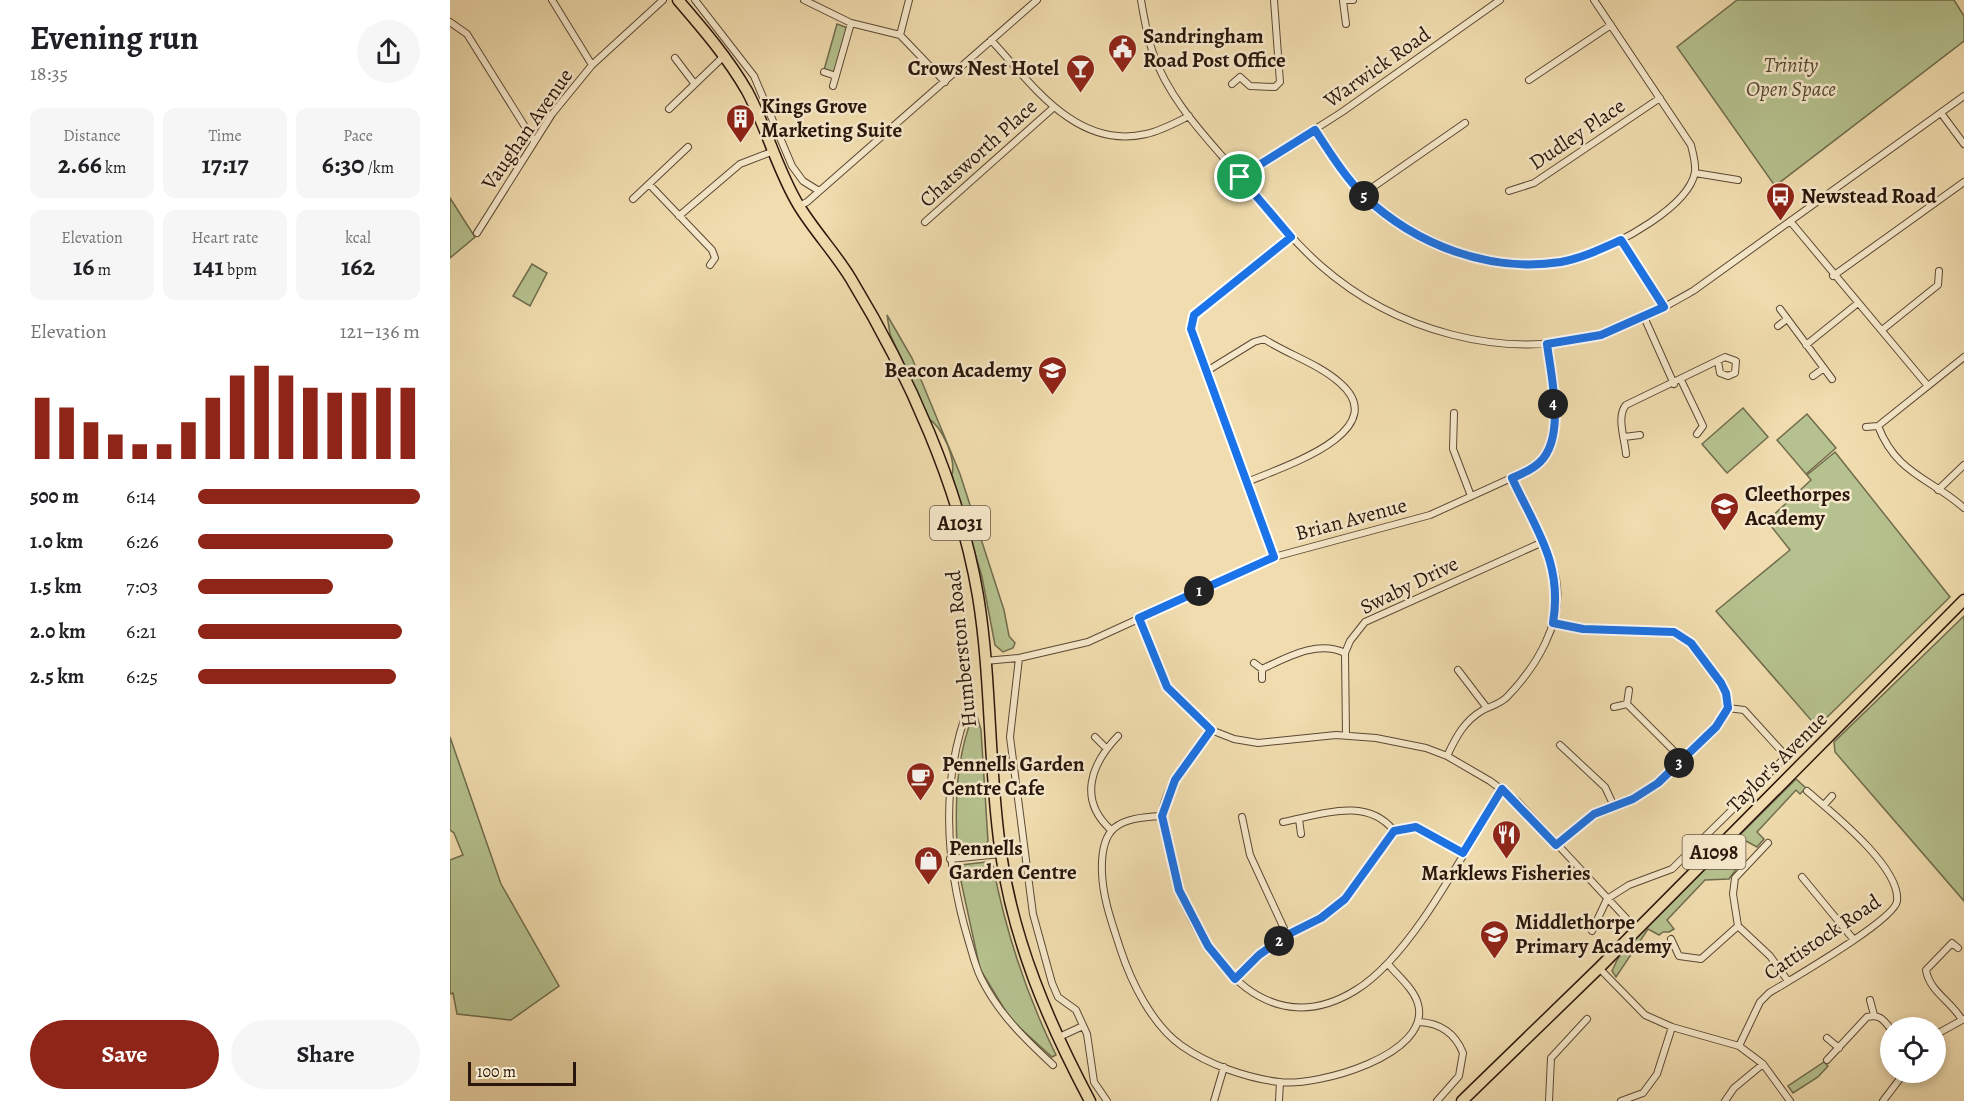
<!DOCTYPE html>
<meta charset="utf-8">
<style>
body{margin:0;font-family:Alegreya,serif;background:#f6f6f6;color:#202124;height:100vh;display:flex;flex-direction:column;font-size:22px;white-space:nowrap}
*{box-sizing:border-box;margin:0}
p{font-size:20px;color:#757577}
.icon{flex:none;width:33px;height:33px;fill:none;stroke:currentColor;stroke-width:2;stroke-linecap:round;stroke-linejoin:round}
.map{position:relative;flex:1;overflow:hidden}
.side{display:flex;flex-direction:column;background:#fff;width:450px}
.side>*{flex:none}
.tools{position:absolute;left:1430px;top:1017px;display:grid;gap:12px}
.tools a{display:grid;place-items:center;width:66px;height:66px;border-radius:50%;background:#fff;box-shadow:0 3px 9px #0003;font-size:30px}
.scale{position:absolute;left:18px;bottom:15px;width:108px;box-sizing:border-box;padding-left:6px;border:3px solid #2a160c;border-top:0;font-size:16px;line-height:21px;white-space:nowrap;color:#2a160c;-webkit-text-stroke:4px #f5e8ca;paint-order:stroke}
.pin{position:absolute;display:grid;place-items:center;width:51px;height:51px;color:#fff;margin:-26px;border:3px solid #fff;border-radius:50%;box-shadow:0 2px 6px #0007}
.km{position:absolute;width:30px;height:30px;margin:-15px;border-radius:50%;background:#222;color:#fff;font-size:16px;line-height:30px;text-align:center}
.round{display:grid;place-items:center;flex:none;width:63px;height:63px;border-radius:32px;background:#f6f6f6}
.head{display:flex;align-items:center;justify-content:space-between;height:102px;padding:0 30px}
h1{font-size:33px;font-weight:700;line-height:45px}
.metrics{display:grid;grid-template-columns:repeat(3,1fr);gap:9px;height:102px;padding:6px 30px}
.metrics div{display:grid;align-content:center;border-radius:12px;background:#f6f6f6;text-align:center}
.metrics b{font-size:26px;font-weight:700}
.metrics small{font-size:16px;font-weight:400}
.metrics p{font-size:16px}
.chart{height:168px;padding:12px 30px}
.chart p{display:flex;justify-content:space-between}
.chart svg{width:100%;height:108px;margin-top:6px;stroke:#8f2418;stroke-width:6}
.action{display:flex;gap:12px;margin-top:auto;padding:12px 30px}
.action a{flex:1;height:69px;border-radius:36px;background:#8f2418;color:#fff;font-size:24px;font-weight:700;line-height:69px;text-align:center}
.action a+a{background:#f6f6f6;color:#202124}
ul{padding:0 30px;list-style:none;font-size:20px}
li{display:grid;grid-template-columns:96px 72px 1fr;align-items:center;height:45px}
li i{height:15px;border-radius:8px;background:#8f2418}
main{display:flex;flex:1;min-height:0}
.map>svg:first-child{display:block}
.green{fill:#b5c18e;stroke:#706c4d;stroke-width:1.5}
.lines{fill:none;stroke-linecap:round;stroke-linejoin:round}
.minor-casing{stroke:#5c4834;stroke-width:8}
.primary-casing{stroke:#2a160c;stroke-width:13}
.minor{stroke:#f5e8ca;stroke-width:6}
.primary{stroke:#f0dcae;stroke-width:10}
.route-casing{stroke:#fff;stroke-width:12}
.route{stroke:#1a73e8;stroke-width:8}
.labels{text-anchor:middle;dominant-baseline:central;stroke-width:5;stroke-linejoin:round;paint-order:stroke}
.shield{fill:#f5e8ca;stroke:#675545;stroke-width:1.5}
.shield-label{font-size:20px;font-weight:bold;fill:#2a160c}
.poi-label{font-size:21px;font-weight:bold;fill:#2a160c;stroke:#f5e8ca;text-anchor:start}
.park-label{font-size:21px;font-style:italic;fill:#544933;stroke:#f5e8ca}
.street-label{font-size:21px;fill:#2a160c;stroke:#f5e8ca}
</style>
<main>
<section class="side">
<div class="head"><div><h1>Evening run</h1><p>18:35</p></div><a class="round"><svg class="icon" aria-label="share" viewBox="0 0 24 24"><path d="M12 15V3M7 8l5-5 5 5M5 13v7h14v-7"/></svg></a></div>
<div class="metrics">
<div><p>Distance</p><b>2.66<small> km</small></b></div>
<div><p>Time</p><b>17:17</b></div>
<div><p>Pace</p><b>6:30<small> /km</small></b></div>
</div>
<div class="metrics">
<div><p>Elevation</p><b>16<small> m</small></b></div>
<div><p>Heart rate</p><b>141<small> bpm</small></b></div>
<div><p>kcal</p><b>162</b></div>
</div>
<div class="chart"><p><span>Elevation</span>121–136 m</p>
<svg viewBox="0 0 160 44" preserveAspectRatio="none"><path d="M5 44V19M15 44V23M25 44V29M35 44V34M45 44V38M55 44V38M65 44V29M75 44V19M85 44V10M95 44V6M105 44V10M115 44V15M125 44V17M135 44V17M145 44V15M155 44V15"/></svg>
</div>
<ul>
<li><b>500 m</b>6:14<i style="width:100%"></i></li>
<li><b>1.0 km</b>6:26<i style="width:88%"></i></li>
<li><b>1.5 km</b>7:03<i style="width:61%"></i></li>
<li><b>2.0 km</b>6:21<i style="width:92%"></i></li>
<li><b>2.5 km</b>6:25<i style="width:89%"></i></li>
</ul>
<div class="action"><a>Save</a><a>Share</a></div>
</section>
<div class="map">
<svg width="1514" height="1101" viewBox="0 0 1514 1101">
<rect width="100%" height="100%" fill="#f0dcae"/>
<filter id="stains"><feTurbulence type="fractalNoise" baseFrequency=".00333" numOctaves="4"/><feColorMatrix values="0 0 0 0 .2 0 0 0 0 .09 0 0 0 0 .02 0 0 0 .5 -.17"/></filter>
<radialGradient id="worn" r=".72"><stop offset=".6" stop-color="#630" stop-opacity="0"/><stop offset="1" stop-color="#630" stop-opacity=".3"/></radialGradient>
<path class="green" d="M 1287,0 L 1504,0 L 1514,16 L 1514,41 L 1325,186 L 1227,47 Z
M 387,24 L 398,28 L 385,73 L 374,70 Z
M 0,198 L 25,237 L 0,258 Z
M 82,264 L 97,273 L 80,306 L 63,296 Z
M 437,315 L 462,358 L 510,474 L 554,610 L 559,636 L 565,643 L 563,648 L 553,652 L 545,645 L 532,577 L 502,475 C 506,459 493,428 479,419 L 440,334 Z
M 1293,408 L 1318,437 L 1277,473 L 1252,444 Z
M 1357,414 L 1386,448 L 1356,474 L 1327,440 Z
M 1385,452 L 1500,597 L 1367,727 L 1266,611 L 1340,550 L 1317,521 L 1361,480 L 1357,475 Z
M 1514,616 L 1514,901 L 1385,752 L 1384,742 Z
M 523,715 L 527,716 L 531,730 L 538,841 L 532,849 L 515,851 L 507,847 C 505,802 506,758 523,715 Z
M 0,737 L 51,884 L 109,986 L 61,1020 L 7,1014 L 3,993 L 0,994 L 0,860 L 13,855 L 4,833 L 0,830 Z
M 1346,779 L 1356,788 L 1350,794 L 1346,790 L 1307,832 L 1314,839 L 1307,847 L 1296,841 L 1289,848 L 1295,857 L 1279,879 L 1255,880 L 1217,920 L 1224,929 L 1219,932 L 1213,932 L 1209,935 L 1198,929 L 1166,977 L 1162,971 C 1179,929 1223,900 1254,870 C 1285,840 1316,809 1346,779 Z
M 536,862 L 543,866 C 556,933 576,994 606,1055 L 602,1057 L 561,1020 L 530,969 L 509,872 L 511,865 Z
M 1374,1062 L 1378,1066 L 1368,1077 L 1343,1093 L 1338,1086 Z"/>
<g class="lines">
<defs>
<path id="minor" d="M 102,0 L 142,65
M 245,0 L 304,76 L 342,166 L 353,181 L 369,191
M 354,0 L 401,23 L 450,35 L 495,82
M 691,0 C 694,18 697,36 703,53 C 719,101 759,140 791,178 C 816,208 841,239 870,265 C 945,331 1052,361 1149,335 C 1182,326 1213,308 1243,291 L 1514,96
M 893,0 L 903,0
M 893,1 L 896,24
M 0,22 L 17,34 L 84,141
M 450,35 L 459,0
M 541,40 C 582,84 626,150 696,134 C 711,131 725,123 739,116
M 225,58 L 244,83
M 374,72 L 386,76
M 1079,80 L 1161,25
M 782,84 L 790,77 L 800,86 L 825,87 L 830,82 L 824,0
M 383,86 L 401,23
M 219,109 L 274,56
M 1491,113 L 1514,144
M 865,130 C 899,183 938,226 998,249 C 1026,260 1057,266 1087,264 C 1103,263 1121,261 1136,255 C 1167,245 1239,207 1245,172 C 1246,163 1243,154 1241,145 L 1144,0
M 1245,173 L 1288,180
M 790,177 L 892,112 L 1050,0
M 199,184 L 262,250 L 265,258 L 260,265
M 1059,191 L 1084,183 L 1210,98
M 913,194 L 1015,123
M 183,199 L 238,147
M 349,206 L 357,202 L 587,0
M 229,216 L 290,164 L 324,151
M 1340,221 L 1478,386
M 475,222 L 603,108
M 27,233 L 102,114 L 142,65 L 213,0
M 1171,240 L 1214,307
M 1383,276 L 1514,182
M 1330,309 L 1382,379
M 1194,317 L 1224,384
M 1328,326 L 1337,319
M 1432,330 L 1488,285 L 1489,271
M 1356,345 L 1408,303
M 757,371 L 804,342 L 814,339 C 839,355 869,364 890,383 C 946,432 827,469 797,482
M 1363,376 L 1374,368
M 1231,380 L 1253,426 L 1247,434
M 1004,413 L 1003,449 L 1021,496
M 1428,426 C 1447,475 1481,478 1514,508
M 1416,427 L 1428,426 L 1514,357
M 1174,437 L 1190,435
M 1176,454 C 1175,440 1166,416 1176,405 L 1275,357 L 1286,361 L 1285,373 L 1278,376 L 1270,373 L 1268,361
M 1488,490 L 1514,465
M 824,557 L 741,329 L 744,315 L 841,237
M 689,618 L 716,687 L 761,730 L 784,739 L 808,743 L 886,735 L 926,738 L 976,748 L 997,756 L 1040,781 L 1067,801 L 1187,930
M 1103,623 L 1133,629 L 1224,632 L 1241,643 L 1271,683 L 1276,693 L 1278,708 L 1266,727 L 1208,784 L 1183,799 L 1144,814 L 1106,845
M 569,658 L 560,737 L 583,914 L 602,983 L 608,997 L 626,1010 L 637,1034 L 644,1082 L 657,1101
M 535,661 L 569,658 L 638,642 L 824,557 L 980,515 L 1081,469 C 1120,443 1101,383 1097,344
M 804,663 L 812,669 L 812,679
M 812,669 C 838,657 867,640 895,653
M 1008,670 L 1037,708
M 520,703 C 490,779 495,862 518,939 C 522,952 525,966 531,978 C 548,1013 575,1039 603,1065
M 1177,704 L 1232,759
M 1164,707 L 1177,704 L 1179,690
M 1278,708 L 1294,710 L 1336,756
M 761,730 C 745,752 713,787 712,816 C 711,828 718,844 721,856 C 723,867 725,880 729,891 C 758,965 821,1043 906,990 C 963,955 1016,848 1052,789
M 896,735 L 895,653 L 900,641 L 915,622 L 1093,542
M 645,737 L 656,748
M 1110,745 L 1155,787 L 1163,804
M 997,756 C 1006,737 1014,721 1033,710 C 1041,706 1050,704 1057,697 C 1086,667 1114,622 1106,579 C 1099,544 1077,510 1062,478
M 1374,805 L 1382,796
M 712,816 C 668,818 650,826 652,873 C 653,899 662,923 670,948 C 681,982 702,1025 732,1046 C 759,1065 797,1078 829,1082 C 867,1087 982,1055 968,1004 C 964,989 948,976 938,964
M 792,817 L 800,855 L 837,935
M 849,819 L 851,834
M 833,822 C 870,815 917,796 944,831
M 660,829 C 628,799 641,764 668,736
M 1318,843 L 1285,878 L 1283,894 L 1288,926 L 1320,956 L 1338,981
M 500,859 L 551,854
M 1352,877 L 1404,940
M 1142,931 L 1157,899 L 1179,885 L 1222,869 L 1354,739
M 1221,939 L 1229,956 L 1251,959 L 1288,926
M 1508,948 L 1502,943 L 1476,970 C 1479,991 1502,1002 1512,1020
M 1149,968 L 1195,1015 L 1222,1027 L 1289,1046 L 1313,1064 L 1340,1101
M 785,979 L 809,955 L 837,935 L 871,918 L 895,899 L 944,831 L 966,827 L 1013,853
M 1420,1000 L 1424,1015
M 969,1022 C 990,1023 1005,1033 1013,1053 L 1009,1076 L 987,1101
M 1485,1035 L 1514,1019
M 607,1038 L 633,1026
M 1377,1038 L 1389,1048
M 1289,1046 L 1310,1002 L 1319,993 C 1340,980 1445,920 1447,901 C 1451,867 1380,811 1357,791
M 1377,1060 L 1417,1017 C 1429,1014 1433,1019 1440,1028
M 764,1101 L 774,1067
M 829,1101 L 830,1082
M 1099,1101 L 1101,1058 L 1137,1019
M 1171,1101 L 1193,1093 L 1207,1074 L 1222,1027
M 1275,1101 L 1284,1088 L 1313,1064
M 1433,1101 L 1455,1072"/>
<path id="primary" d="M 228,0 C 253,29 278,58 297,91 C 317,128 327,170 349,206 C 365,232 386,254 401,279 C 458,373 510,488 528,596 C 542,681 538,768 551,854 C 564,942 598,1022 640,1101
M 1012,1101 L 1149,968 L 1514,600"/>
</defs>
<use href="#minor" class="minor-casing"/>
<use href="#primary" class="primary-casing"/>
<use href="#minor" class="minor"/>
<use href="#primary" class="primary"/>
</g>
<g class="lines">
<defs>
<path id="route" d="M 865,130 C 880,153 895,177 914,196 C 966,245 1039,273 1111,262 C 1132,258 1151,249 1171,240 L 1214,307 L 1151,335 L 1097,344 C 1101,376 1116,437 1090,462 C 1083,469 1072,474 1062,478 C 1086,530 1113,563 1103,623 L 1133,629 L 1224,632 L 1241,643 L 1271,683 L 1276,693 L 1278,708 L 1266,727 L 1208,783 L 1183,799 L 1144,814 L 1106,845 L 1052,789 L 1013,853 L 966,827 L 944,831 L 895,899 L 871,918 L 837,935 L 809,955 L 785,979 L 758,946 L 729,890 L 712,816 L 725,780 L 761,730 L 717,687 L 689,618 L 824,557 L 741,329 L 744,315 L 841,237 L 790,177 Z"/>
</defs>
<use href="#route" class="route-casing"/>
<use href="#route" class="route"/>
</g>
<defs>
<symbol id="civic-pin" viewBox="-11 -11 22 30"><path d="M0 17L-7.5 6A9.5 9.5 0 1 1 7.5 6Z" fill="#8f2418" stroke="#f5e8ca"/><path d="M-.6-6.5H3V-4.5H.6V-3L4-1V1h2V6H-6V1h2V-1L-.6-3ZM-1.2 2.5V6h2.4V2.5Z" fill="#fff"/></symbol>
<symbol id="bar-pin" viewBox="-11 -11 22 30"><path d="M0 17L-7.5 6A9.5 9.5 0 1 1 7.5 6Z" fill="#8f2418" stroke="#f5e8ca"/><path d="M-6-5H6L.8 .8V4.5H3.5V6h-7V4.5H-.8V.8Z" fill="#fff"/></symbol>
<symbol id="building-pin" viewBox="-11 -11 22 30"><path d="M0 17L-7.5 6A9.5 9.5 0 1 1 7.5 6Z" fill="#8f2418" stroke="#f5e8ca"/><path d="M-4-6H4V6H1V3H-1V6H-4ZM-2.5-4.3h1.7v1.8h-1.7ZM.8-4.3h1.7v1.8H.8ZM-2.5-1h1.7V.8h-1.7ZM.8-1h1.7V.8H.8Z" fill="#fff"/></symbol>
<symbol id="bus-pin" viewBox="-11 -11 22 30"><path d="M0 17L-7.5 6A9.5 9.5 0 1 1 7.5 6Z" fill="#8f2418" stroke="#f5e8ca"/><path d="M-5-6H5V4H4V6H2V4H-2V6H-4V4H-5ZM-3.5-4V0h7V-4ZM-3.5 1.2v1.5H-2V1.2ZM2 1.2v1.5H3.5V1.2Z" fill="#fff"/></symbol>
<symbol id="school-pin" viewBox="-11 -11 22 30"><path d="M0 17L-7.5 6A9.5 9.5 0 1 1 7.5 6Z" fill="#8f2418" stroke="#f5e8ca"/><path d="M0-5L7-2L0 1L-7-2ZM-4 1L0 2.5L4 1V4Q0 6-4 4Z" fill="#fff"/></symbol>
<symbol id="cafe-pin" viewBox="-11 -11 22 30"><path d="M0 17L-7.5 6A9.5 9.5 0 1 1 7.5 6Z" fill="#8f2418" stroke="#f5e8ca"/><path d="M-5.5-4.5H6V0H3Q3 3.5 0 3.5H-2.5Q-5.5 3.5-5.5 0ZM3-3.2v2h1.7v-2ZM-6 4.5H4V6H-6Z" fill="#fff"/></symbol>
<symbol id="restaurant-pin" viewBox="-11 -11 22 30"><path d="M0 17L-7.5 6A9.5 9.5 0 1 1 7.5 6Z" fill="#8f2418" stroke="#f5e8ca"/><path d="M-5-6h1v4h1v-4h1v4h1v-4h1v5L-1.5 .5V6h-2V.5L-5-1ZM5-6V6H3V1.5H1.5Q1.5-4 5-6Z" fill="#fff"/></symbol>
<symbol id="shop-pin" viewBox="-11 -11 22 30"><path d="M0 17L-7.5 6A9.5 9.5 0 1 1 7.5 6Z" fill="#8f2418" stroke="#f5e8ca"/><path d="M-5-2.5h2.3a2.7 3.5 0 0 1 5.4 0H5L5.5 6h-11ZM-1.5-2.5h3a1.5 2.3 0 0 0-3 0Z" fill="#fff"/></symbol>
</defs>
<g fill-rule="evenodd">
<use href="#civic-pin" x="656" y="32" width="33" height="45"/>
<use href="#bar-pin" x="614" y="52" width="33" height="45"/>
<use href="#building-pin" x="274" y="102" width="33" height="45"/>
<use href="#bus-pin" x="1314" y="180" width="33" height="45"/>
<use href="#school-pin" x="586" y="354" width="33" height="45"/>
<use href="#school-pin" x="1258" y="490" width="33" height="45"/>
<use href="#cafe-pin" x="454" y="760" width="33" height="45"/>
<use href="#restaurant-pin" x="1040" y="818" width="33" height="45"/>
<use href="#shop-pin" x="462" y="844" width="33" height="45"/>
<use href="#school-pin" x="1028" y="918" width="33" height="45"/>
</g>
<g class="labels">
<g class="shield">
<rect x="480" y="506" width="60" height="34" rx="4.5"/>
<rect x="1232.5" y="835" width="63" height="34" rx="4.5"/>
</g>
<g class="shield-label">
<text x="510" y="523">A1031</text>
<text x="1264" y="852">A1098</text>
</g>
<g class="poi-label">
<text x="693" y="36">Sandringham<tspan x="693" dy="24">Road Post Office</tspan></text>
<text x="609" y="68" text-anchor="end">Crows Nest Hotel</text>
<text x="311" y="106">Kings Grove<tspan x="311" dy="24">Marketing Suite</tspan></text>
<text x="1351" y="196">Newstead Road</text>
<text x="582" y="370" text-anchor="end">Beacon Academy</text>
<text x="1295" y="494">Cleethorpes<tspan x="1295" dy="24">Academy</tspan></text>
<text x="492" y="764">Pennells Garden<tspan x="492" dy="24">Centre Cafe</tspan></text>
<text x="499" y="848">Pennells<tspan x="499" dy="24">Garden Centre</tspan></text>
<text x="1056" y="873" text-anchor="middle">Marklews Fisheries</text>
<text x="1065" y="922">Middlethorpe<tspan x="1065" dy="24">Primary Academy</tspan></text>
</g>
<g class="park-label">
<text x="1341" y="65">Trinity<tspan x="1341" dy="24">Open Space</tspan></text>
</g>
<g class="street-label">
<text transform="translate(927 67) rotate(-35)">Warwick Road</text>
<text transform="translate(77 129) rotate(-55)">Vaughan Avenue</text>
<text transform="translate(1127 134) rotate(-34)">Dudley Place</text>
<text transform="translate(528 153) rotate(-42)">Chatsworth Place</text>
<text transform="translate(901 519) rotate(-15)">Brian Avenue</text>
<text transform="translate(959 585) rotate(-26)">Swaby Drive</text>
<text transform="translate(511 649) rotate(-96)">Humberston Road</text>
<text transform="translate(1327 762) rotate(-45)">Taylor's Avenue</text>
<text transform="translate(1372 937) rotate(-34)">Cattistock Road</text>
</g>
</g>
<rect width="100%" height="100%" filter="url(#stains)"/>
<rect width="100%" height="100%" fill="url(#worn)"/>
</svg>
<div class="tools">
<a><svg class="icon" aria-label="locate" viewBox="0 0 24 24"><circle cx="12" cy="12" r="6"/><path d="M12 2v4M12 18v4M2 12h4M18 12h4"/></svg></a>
</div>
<div class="scale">100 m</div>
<div class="pin" style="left:790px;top:177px;background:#1e9e55"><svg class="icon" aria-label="arrive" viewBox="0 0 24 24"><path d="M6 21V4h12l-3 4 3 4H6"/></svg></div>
<b class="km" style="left:749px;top:591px">1</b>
<b class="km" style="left:829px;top:941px">2</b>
<b class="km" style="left:1229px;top:763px">3</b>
<b class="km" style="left:1103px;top:404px">4</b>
<b class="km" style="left:914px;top:196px">5</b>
</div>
</main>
